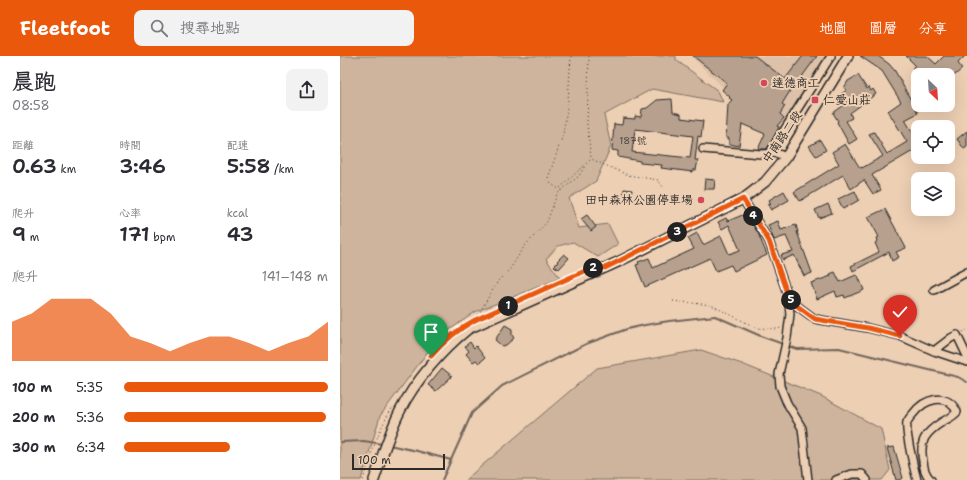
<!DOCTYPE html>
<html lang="zh-TW">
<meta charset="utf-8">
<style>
body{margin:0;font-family:"Shantell Sans","LXGW WenKai TC",sans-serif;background:#f2f2f3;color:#2b2b33;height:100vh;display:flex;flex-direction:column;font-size:15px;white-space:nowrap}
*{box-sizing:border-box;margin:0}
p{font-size:13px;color:#7c7c81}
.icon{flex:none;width:22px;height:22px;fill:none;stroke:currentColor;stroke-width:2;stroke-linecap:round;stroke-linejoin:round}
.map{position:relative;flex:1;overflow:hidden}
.details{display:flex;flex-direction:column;background:#fff;width:340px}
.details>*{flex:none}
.needle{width:26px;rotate:155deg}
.controls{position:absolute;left:571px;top:12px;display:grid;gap:8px}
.controls a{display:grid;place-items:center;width:44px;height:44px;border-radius:8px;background:#fff;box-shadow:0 4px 16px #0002;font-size:20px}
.scale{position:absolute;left:12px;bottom:10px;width:93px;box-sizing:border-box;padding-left:4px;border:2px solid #2b2b2b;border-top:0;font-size:11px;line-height:14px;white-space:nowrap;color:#2b2b2b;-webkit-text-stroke:3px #edcfb3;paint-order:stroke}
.pin{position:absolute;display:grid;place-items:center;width:34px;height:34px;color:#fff;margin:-41px -17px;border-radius:50% 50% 50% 0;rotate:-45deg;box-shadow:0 0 4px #0007}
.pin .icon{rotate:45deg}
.km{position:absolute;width:20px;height:20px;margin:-10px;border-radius:50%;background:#222;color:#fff;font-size:11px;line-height:20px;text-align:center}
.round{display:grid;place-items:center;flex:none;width:42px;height:42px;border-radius:8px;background:#f2f2f3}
.headline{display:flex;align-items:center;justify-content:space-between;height:68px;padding:0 12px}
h1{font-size:22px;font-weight:600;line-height:30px}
.figures{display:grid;grid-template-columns:repeat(3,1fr);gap:6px;height:68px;padding:4px 12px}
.figures div{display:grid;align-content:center}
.figures b{font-size:20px;font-weight:600}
.figures small{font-size:11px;font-weight:400}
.figures p{font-size:11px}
.chart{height:112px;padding:8px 12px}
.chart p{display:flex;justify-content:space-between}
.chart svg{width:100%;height:72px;margin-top:4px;fill:#ea580c;opacity:.7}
ul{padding:0 12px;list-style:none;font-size:13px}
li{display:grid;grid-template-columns:64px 48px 1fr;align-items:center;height:30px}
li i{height:10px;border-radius:5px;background:#ea580c}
header{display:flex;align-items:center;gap:24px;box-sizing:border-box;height:56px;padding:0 20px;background:#ea580c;color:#fff}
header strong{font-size:19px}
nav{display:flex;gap:22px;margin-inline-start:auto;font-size:14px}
.search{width:280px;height:36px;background:#f2f2f3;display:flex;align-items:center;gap:10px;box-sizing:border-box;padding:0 14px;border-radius:8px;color:#7c7c81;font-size:15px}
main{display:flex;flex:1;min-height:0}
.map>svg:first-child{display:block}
.built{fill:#ddc1a8}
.green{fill:#ceb49d;stroke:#7c7064}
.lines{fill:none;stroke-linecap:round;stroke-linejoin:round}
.stream{stroke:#72665c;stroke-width:2}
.building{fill:#b7a18e;stroke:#2b2b2b;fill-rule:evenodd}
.minor-casing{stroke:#2b2b2b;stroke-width:10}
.major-casing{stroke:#2b2b2b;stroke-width:12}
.path{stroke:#2b2b2b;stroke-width:1;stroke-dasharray:1 3;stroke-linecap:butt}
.minor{stroke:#edcfb3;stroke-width:7}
.major{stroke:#edcfb3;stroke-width:9}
.route-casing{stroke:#fff;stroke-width:8}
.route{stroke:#ea580c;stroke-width:5}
.poi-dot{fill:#d1495b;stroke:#edcfb3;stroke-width:1.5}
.labels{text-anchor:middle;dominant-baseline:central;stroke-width:4;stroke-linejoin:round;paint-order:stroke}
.number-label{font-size:10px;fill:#4e4844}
.poi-label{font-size:12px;fill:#2b2b2b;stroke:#edcfb3;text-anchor:start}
.street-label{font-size:12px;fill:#2b2b2b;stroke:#edcfb3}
</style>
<header>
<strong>Fleetfoot</strong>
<div class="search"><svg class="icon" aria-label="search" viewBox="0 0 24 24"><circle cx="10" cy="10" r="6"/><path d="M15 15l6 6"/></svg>搜尋地點</div>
<nav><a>地圖</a><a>圖層</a><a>分享</a></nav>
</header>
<main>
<section class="details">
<div class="headline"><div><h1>晨跑</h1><p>08:58</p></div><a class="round"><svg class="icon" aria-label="share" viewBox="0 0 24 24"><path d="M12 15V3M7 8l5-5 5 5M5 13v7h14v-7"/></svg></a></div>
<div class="figures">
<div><p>距離</p><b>0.63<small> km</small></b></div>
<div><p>時間</p><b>3:46</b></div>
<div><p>配速</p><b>5:58<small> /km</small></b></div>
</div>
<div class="figures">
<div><p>爬升</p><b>9<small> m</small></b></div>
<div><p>心率</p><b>171<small> bpm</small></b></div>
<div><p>kcal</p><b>43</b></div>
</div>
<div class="chart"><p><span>爬升</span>141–148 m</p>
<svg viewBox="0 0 160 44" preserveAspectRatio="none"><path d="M0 44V20L10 15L20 6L30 6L40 6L50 15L60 29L70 33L80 38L90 33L100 29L110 29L120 33L130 38L140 33L150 29L160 20V44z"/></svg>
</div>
<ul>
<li><b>100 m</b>5:35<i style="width:100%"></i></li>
<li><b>200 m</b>5:36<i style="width:99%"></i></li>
<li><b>300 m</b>6:34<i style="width:52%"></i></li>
</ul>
</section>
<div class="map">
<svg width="627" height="424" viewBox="0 0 627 424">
<rect width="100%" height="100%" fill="#edcfb3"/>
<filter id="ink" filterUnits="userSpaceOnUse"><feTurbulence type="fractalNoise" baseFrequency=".025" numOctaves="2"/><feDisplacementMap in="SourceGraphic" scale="8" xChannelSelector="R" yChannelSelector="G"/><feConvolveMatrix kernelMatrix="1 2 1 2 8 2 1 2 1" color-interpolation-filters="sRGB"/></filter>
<g filter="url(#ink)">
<path class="built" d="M 351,0 L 486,0 L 439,74 L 400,48 Z"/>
<path class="green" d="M 0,0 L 336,0 L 336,4 L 378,35 L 383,46 L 312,33 L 264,59 L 271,90 L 256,125 L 229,142 L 239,172 L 268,168 L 278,188 L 258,201 L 233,186 L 218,190 L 206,203 L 220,222 L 135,256 L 98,282 L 40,360 L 21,424 L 0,424 Z
M 361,294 L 402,308 L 481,340 L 541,373 L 550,414 L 542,424 L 125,424 L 257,312 Z"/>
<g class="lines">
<path class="stream" d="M 448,290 L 457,293 L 499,292 L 618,321 L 627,326
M 0,386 L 24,385 L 42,388
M 49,389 L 77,395 L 111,404
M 102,424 L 132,357 L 162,330 L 246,288 L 287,273 L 305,269 L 329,265 L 375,260 L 423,281 L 443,288"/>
</g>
<path class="building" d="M 353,0 L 415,0 L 445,23 L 463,0 L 477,0 L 458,26 L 460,28 L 456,32 L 453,30 L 442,48 L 445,50 L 440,58 L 444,62 L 437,70 L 439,71 L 427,93 L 418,93 L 425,78 L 402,68 L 399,90 L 389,88 L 389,82 L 386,82 L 388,48 L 392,44 L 389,42 L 390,41 L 382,34 L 387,27 Z
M 520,0 L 538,0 L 549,8 L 555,15 L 578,57 L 565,64 L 578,85 L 578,92 L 532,119 L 541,134 L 533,138 L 524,124 L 511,133 L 503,119 L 460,145 L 454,136 L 499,108 L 492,96 L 505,88 L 520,112 L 522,111 L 522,112 L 543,100 L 529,78 L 534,76 L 547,98 L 567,86 L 548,55 L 561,46 L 542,15 Z
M 566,0 L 587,0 L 596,8 L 604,0 L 625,0 L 618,7 L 622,13 L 608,25 L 608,19 L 579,19 L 573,14 L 573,11 L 575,9 Z
M 518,19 L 527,33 L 529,31 L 531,35 L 533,33 L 536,38 L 510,57 L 512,62 L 506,65 L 517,83 L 509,88 L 497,66 L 498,65 L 493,57 L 507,47 L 501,38 L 507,34 L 504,32 L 508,25 Z
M 332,43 L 333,56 L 341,58 L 341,62 L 363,65 L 361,81 L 358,80 L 355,104 L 358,104 L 356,114 L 353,114 L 353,116 L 321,112 L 322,109 L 300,107 L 300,105 L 278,101 L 278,95 L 272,94 L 274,68 L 282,69 L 283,62 L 295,63 L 295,60 L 301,61 L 302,53 L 307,52 L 317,44 ZM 295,73 L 353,80 L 350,102 L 292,96 Z
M 627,75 L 627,91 L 624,93 L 617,83 Z
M 480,84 L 486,94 L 476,100 L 469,90 Z
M 365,123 L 375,124 L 374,133 L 364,133 Z
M 284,133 L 292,134 L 290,146 L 283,144 Z
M 444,135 L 449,144 L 431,154 L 428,149 L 431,148 L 429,144 Z
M 515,135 L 519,144 L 503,153 L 498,143 Z
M 488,148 L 492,157 L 479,162 L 475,154 Z
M 545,153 L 566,192 L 556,196 L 559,201 L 552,205 L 549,196 L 513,215 L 511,210 L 539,196 L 535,187 L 538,185 L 537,182 L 539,181 L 528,161 Z
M 405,158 L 406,160 L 407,160 L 418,177 L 427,199 L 394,215 L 391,209 L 376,215 L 370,202 L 305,231 L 296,209 L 299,208 L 298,206 L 309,202 L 313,212 L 354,193 L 348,182 L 357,177 L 363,189 L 381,180 L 389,198 L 400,194 L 389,169 L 382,173 L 378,166 L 386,162 L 388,165 Z
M 247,159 L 256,171 L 251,175 L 241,163 Z
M 438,165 L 441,174 L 456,169 L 458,176 L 457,176 L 472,217 L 464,220 L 454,199 L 443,204 L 441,199 L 453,196 L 446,180 L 434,184 L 428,169 Z
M 224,198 L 229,202 L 219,213 L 214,210 L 218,206 L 217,205 Z
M 495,216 L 500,226 L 516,219 L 518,220 L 524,234 L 505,242 L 504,239 L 497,241 L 495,235 L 477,243 L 471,227 L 491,220 L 490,218 Z
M 165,269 L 172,273 L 172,279 L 174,282 L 166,289 L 162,290 L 155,284 Z
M 130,286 L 134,292 L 136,290 L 145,302 L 139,307 L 136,304 L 133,306 L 126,298 L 129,295 L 125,290 Z
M 102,312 L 112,320 L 96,335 L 88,329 Z
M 554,391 L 563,422 L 558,424 L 556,424 L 547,392 Z"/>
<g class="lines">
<defs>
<path id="minor" d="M 363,93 L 421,98 L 437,97
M 446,101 L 431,95 L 491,0
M 403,143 L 429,185 L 448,240 L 450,258 L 447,282 L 439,318 L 440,330 L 447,347 L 462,372 L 468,424
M 594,234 L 627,216
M 448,240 L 456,249 L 475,263 L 528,272 L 560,280 L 594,295 L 627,306
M 594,295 L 611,282 L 617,279 L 627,300
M 496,424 L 512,418 L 522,418 L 527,424
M 577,424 C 574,413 565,375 567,366 C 568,364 571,360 573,358 C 584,343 607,335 617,356 C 613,361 607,363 602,366 C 585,377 579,385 583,405 C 584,413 585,418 591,424"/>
<path id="major" d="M 34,424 C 42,401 49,377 60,355 C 75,325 102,294 128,273 L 278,206 L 403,143 L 425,126 L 446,101 L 508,0"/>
</defs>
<use href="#minor" class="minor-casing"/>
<use href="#major" class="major-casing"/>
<path class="path" d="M 231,0 L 228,44 L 223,79 L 207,125 L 219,133 L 251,103 L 288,119 L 318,124 L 323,131
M 249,0 L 247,69 L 251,102
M 333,245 L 371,249 L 417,272 L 436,273 L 441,272
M 138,259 L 158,225 L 170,213 L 184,191 L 207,166 L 217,138 L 239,120 L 245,110
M 623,276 L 627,274
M 23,424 C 31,399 38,373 53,351"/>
<use href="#minor" class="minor"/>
<use href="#major" class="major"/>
</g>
</g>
<g class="lines" filter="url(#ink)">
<defs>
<path id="route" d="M 91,300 C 104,285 118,273 135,264 L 256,210 L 265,212 L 403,143 L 429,185 L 448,240 L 456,249 L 475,263 L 528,272 L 560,280"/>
</defs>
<use href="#route" class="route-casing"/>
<use href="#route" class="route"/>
</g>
<g class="poi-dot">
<circle cx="424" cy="27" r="4"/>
<rect x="471" y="40" width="8" height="8" rx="2"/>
<circle cx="361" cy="144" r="4"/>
</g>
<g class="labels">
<g class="number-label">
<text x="293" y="84">187號</text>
</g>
<g class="poi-label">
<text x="432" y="27">達德商工</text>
<text x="483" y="44">仁愛山莊</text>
<text x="353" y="144" text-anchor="end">田中森林公園停車場</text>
</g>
<g class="street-label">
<text transform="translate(442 81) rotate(-56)">中南路二段</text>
</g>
</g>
</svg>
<div class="controls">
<a><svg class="needle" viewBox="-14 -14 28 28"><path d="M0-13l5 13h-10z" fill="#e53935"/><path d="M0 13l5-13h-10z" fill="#7c7c81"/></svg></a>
<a><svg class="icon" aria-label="locate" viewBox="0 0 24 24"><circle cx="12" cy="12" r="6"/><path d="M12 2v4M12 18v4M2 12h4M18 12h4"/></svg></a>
<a><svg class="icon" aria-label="layers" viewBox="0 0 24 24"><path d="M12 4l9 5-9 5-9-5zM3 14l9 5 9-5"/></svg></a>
</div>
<div class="scale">100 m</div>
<div class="pin" style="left:91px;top:300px;background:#1e9e55"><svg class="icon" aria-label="arrive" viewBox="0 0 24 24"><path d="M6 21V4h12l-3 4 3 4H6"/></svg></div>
<div class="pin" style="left:560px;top:280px;background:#d93025"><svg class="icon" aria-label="check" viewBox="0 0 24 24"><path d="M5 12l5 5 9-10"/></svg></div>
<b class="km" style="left:168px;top:250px">1</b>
<b class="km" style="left:253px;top:212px">2</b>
<b class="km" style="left:337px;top:176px">3</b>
<b class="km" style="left:413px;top:160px">4</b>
<b class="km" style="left:451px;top:244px">5</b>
</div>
</main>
